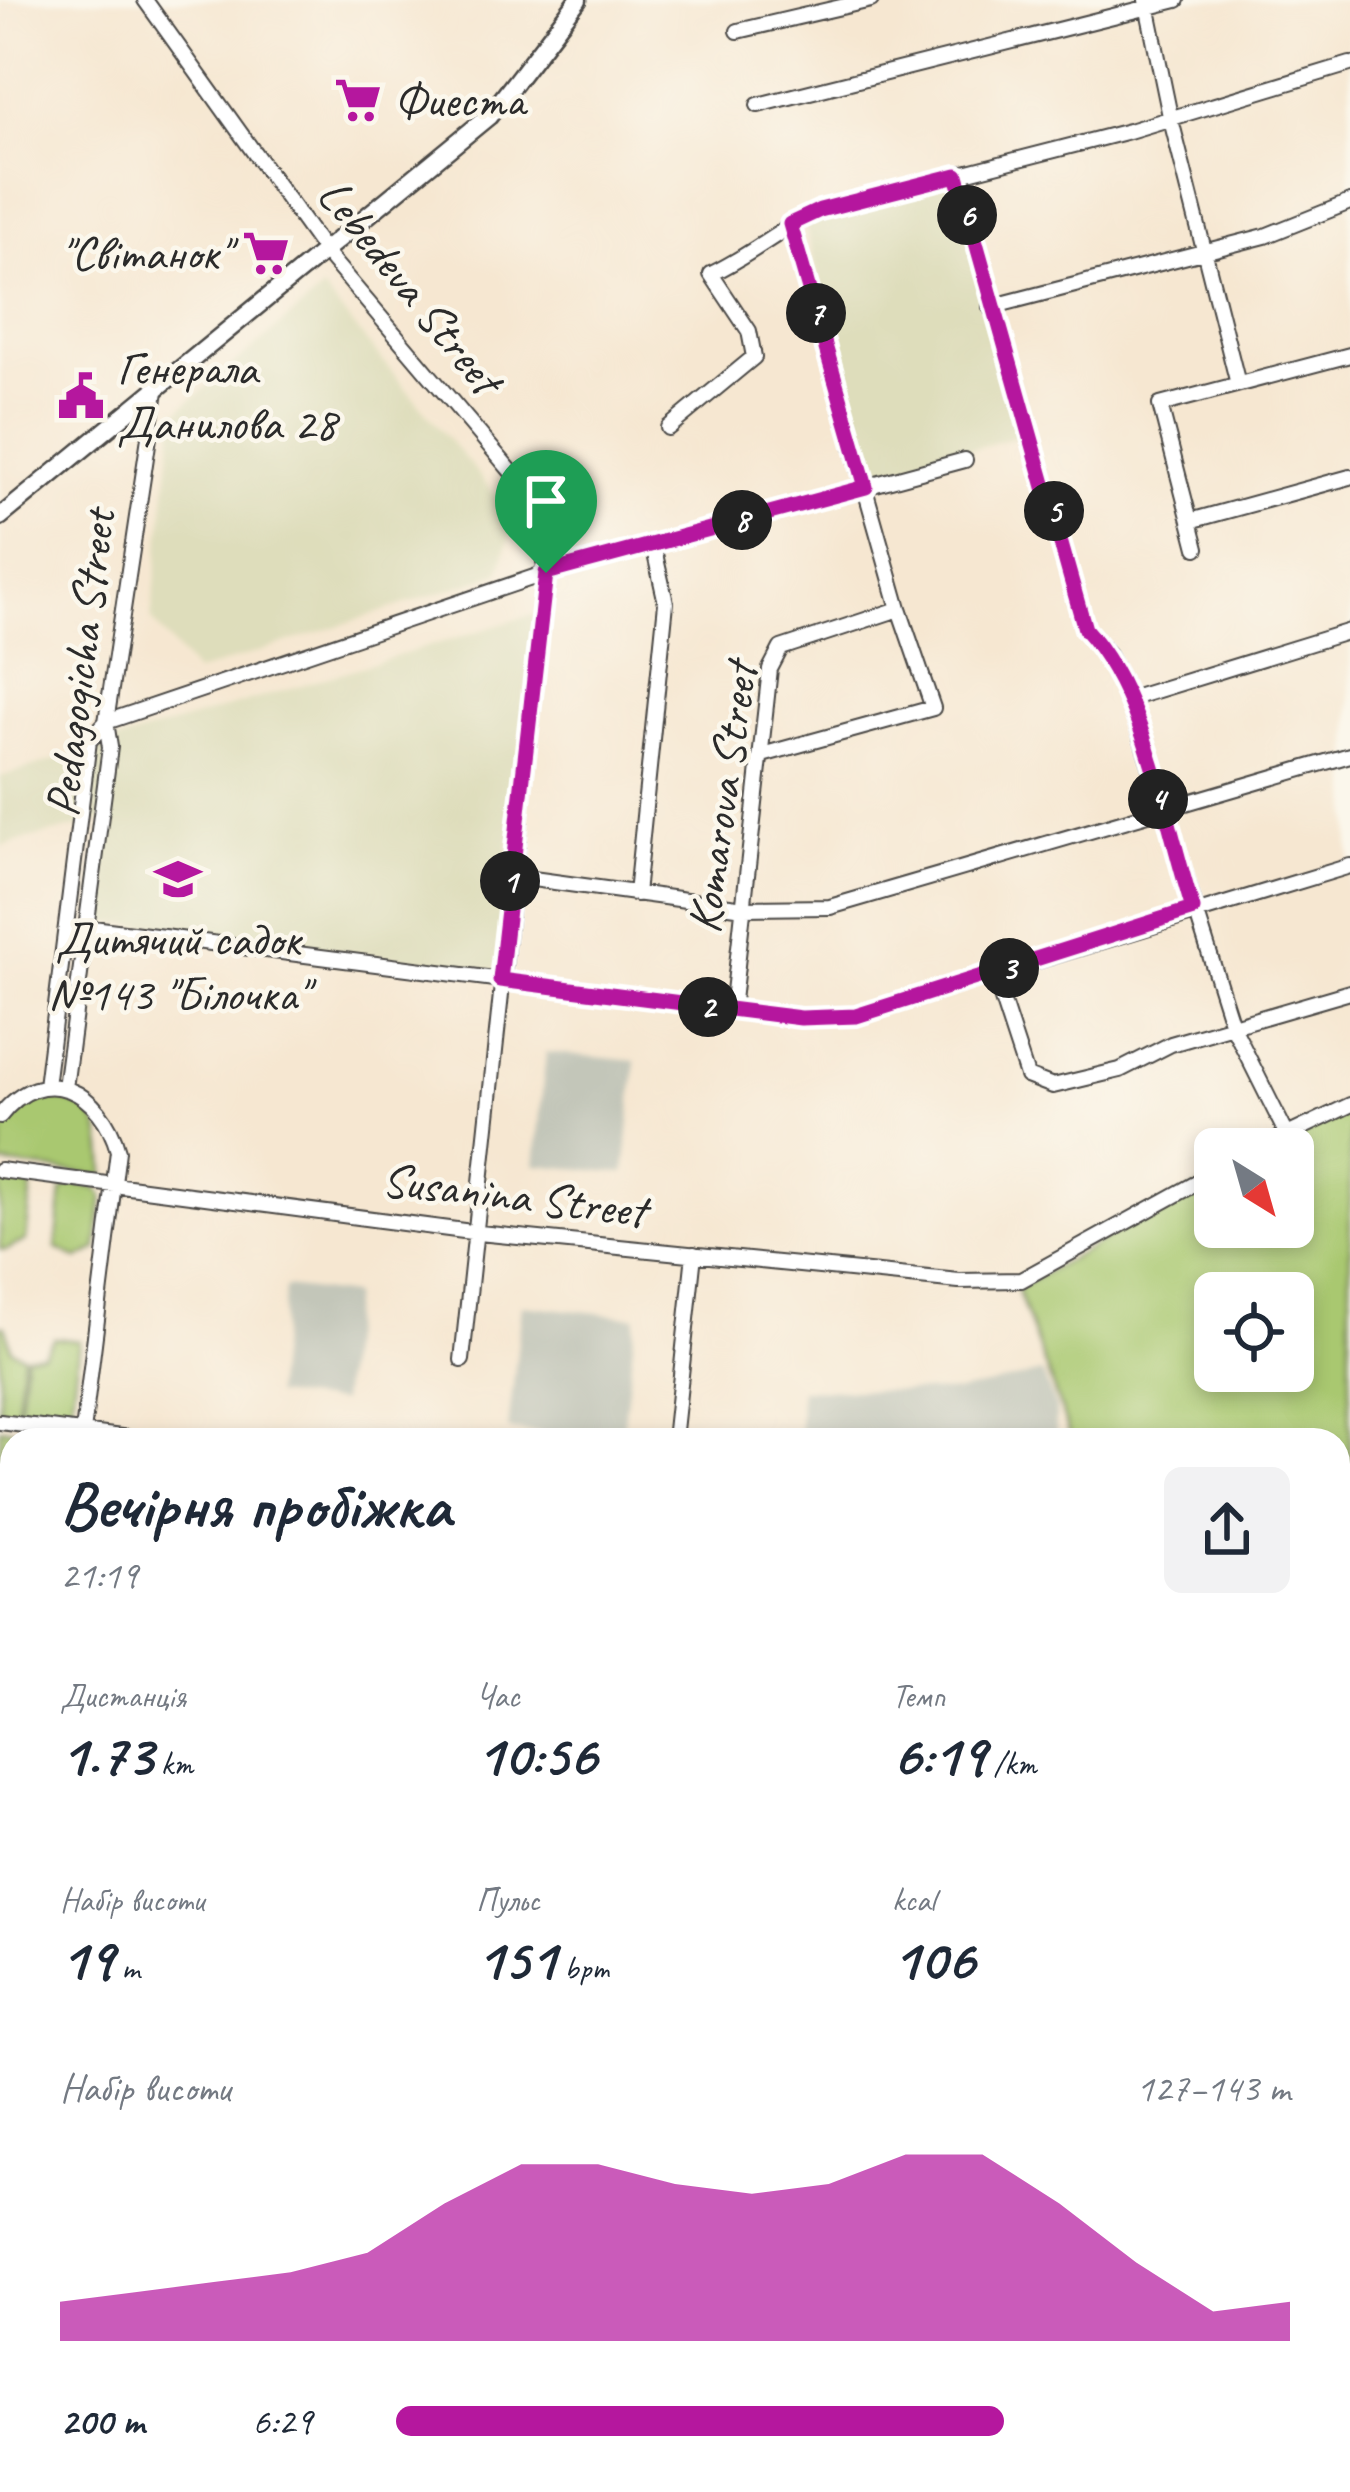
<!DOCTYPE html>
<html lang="uk">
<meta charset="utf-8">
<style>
body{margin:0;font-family:Caveat,sans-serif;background:#f2f2f3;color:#1f2937;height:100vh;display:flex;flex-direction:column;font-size:45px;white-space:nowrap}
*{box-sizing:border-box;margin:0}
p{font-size:39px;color:#747a83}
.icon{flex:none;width:66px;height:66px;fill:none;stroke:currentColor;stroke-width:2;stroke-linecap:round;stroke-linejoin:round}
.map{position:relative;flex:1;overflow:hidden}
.side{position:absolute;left:0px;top:1428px;width:1350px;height:1065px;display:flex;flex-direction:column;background:#fff;border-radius:36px 36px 0 0;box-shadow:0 6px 18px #0003}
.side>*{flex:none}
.needle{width:78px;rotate:143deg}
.buttons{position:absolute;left:1194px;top:1128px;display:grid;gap:24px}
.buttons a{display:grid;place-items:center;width:120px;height:120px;border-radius:18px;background:#fff;box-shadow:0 6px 18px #0003;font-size:60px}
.pin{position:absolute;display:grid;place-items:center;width:102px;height:102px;color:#fff;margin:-123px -51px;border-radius:50% 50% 50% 0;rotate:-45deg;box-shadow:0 0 12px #0007}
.pin .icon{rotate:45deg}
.km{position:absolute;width:60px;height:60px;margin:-30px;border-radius:50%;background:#222;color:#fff;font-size:33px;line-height:60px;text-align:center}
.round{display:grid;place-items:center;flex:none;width:126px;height:126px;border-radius:18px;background:#f2f2f3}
.summary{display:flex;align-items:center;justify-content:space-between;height:204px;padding:0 60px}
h1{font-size:66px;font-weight:600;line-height:90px}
.figures{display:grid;grid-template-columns:repeat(3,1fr);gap:18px;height:204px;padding:12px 60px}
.figures div{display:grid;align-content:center}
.figures b{font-size:60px;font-weight:600}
.figures small{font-size:33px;font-weight:400}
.figures p{font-size:33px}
.chart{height:336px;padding:24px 60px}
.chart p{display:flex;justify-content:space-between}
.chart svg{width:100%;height:216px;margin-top:12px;fill:#b5179e;opacity:.7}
ul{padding:0 60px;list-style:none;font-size:39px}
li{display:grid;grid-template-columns:192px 144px 1fr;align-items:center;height:90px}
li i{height:30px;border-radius:15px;background:#b5179e}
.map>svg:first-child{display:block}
.built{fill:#deddbb}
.industrial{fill:#c3c6b9}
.green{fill:#a9c86f;stroke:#6a7a4d;stroke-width:3;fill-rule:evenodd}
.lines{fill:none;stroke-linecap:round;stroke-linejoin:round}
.minor-casing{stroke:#494744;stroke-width:18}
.major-casing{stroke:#494744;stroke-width:21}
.minor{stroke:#fff;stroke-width:14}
.major{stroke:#fff;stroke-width:16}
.route-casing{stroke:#fff;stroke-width:24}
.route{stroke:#b5179e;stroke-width:15}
.labels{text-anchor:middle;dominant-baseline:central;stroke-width:9;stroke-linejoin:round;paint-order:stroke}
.poi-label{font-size:48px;fill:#2b2b2b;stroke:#fbf7ec;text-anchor:start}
.street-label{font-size:48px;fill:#2b2b2b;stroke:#fbf7ec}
</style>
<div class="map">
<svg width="1350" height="2492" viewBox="0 0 1350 2492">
<rect width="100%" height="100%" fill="#fbf7ec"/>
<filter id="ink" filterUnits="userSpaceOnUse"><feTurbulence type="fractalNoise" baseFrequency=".00833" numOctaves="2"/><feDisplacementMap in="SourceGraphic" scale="24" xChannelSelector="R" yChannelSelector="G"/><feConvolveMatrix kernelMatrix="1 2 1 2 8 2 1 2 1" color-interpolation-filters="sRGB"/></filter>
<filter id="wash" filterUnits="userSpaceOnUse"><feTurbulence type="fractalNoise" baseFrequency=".004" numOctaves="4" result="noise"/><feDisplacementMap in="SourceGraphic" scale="48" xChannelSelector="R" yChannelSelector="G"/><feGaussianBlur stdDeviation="2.7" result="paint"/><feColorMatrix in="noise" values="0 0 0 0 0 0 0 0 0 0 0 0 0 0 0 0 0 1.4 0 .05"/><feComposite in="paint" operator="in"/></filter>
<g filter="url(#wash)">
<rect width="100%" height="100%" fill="#f6e7d1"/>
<path class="built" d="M 955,182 L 1027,434 L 870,476 L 804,222 Z
M 323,290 L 515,518 L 499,573 L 195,673 L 151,619 L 175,413 Z
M 535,614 L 496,970 L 98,921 L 109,819 L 0,846 L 0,777 Z
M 0,2421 L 12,2422 L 12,2481 L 126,2481 L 125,2492 L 0,2492 Z
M 445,2481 L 595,2481 L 594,2492 L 444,2492 Z
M 721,2481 L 900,2481 L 898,2492 L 719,2492 Z"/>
<path class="industrial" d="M 546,1052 L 636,1061 L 625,1173 L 535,1165 Z
M 285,1287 L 352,1295 L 340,1402 L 273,1395 Z
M 522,1305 L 636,1317 L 622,1440 L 508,1430 Z
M 1042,1373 L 1056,1408 L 1056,1440 L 799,1440 L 800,1389 L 958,1392 Z"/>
<path class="green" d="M 36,1098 C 97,1098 103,1122 105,1176 L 0,1164 L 4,1127 Z
M 1350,1109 L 1350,1645 L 1338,1649 L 1338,1440 L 1072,1440 L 1017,1289 L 1215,1177 L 1215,1227 L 1293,1227 L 1293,1149 L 1264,1149 ZM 1215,1293 L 1293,1293 L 1293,1371 L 1215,1371 Z
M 0,1176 L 25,1179 L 32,1187 L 26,1240 L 6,1250 L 0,1249 Z
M 72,1184 L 96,1188 L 103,1196 L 97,1249 L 78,1259 L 56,1248 L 62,1191 Z
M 0,1326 L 5,1326 L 11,1349 L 23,1355 L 16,1413 L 0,1411 Z
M 54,1338 L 79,1341 L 70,1419 L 19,1413 L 26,1355 L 43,1353 Z
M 0,1428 L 70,1436 L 69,1440 L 12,1440 L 12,1675 L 0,1674 Z
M 12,1699 L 12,1904 L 0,1903 L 0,1764 Z
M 804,2481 L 888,2481 L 887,2492 L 803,2492 Z"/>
</g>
<g filter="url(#ink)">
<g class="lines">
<defs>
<path id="minor" d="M 145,0 L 326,253 L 516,477 L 536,515 L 546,573 L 462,1360
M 1146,0 L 1170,116 L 1238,384
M 738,31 L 871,0
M 758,105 L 1177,0
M 957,175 L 1085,629 L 1107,653 L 1127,692 L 1232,1025 L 1286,1133
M 990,307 L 1265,236 L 1350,202
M 668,428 L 754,357 L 749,331 L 711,274 C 750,256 781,228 820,210 L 1129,131 L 1350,64
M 1190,521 L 1350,477
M 1197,548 L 1160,405 L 1350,355
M 1129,699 L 1350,631
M 762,755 L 933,708 L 899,609 L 790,224
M 511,876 L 744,908 L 830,907 L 1350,755
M 636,894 L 666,603 L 653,545
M 85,927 L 801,1018 L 856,1016 L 1350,866
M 993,972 L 1027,1076 L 1053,1086 L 1120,1070 L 1171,1044 L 1350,992
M 732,1010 L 770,669 L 781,648 L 899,609
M 46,1086 L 89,741 L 106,722 L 546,573 L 965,460
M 65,1088 L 110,747 L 106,722 L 156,391
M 0,1116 C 44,1059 102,1092 118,1151 L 82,1440
M 1258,1149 L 1350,1105
M 0,1170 L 479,1233 L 959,1281 L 1021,1280 L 1215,1173
M 0,1422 L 146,1440
M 674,1440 L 694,1254
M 0,1765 L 12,1766
M 1338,1983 L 1350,1983
M 0,2127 L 12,2020
M 1338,2315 L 1350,2237
M 291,2492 L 292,2481
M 1182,2492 L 1187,2481"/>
<path id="major" d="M 0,517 L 489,116 L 578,0
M 0,2166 L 12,2168
M 1338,2315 L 1350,2315"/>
</defs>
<use href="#minor" class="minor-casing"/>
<use href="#major" class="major-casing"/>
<use href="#minor" class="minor"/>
<use href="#major" class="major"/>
</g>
</g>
<g class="lines" filter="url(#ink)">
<defs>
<path id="route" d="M 957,175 L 1085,629 C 1147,697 1165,822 1193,909 L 856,1016 L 801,1018 L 500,980 L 546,573 L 866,487 L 790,224 L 820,210 Z"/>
</defs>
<use href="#route" class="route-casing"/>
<use href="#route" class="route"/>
</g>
<defs>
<symbol id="supermarket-bare" viewBox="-9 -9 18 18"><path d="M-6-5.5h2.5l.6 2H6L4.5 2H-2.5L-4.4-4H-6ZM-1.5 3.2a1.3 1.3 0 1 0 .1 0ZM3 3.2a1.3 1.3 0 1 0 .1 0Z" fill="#b5179e" stroke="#fbf7ec" stroke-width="2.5" paint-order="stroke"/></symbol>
<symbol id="civic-bare" viewBox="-9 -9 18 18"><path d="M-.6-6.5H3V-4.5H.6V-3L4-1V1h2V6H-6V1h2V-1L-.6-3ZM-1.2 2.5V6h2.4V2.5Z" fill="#b5179e" stroke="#fbf7ec" stroke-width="2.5" paint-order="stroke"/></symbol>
<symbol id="school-bare" viewBox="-9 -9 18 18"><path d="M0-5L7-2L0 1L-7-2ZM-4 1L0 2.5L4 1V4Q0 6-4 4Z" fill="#b5179e" stroke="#fbf7ec" stroke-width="2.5" paint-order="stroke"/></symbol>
</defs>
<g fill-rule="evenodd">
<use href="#supermarket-bare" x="325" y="67" width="66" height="66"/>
<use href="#supermarket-bare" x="233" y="220" width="66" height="66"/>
<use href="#civic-bare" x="48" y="363" width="66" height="66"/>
<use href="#school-bare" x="145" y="846" width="66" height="66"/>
</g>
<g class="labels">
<g class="poi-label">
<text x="394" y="100">Фиеста</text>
<text x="230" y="253" text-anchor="end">"Світанок"</text>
<text x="117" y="368">Генерала<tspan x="117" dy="55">Данилова 28</tspan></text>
<text x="178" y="939" text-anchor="middle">Дитячий садок<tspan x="178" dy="55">№143 "Білочка"</tspan></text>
</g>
<g class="street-label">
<text transform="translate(410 286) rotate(51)">Lebedeva Street</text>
<text transform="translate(80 663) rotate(-83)">Pedagogicha Street</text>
<text transform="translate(722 798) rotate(-82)">Komarova Street</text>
<text transform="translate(514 1195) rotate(7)">Susanina Street</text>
</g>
</g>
</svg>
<div class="buttons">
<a><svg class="needle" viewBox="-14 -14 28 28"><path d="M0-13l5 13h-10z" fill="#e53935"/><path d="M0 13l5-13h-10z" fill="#747a83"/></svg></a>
<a><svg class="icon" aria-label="locate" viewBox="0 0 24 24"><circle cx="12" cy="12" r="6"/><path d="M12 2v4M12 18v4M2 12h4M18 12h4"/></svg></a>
</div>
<div class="pin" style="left:546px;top:573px;background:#1e9e55"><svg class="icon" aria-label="arrive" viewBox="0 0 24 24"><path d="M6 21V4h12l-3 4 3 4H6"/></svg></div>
<b class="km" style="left:510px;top:881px">1</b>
<b class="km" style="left:708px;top:1007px">2</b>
<b class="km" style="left:1009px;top:968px">3</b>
<b class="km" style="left:1158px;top:799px">4</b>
<b class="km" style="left:1054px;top:511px">5</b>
<b class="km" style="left:967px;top:215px">6</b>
<b class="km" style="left:816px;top:313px">7</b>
<b class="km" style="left:742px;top:520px">8</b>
<section class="side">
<div class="summary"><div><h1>Вечірня пробіжка</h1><p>21:19</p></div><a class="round"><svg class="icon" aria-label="share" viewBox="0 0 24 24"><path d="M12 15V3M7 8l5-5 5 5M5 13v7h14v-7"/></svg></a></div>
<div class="figures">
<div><p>Дистанція</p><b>1.73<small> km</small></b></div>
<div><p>Час</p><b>10:56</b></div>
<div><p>Темп</p><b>6:19<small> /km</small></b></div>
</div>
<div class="figures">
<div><p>Набір висоти</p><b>19<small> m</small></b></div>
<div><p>Пульс</p><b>151<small> bpm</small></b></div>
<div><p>kcal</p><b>106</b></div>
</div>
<div class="chart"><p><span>Набір висоти</span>127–143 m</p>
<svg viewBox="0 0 160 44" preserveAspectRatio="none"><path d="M0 44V36L10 34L20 32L30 30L40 26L50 16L60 8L70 8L80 12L90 14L100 12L110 6L120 6L130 16L140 28L150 38L160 36V44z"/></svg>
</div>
<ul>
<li><b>200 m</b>6:29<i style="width:68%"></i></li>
</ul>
</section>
</div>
